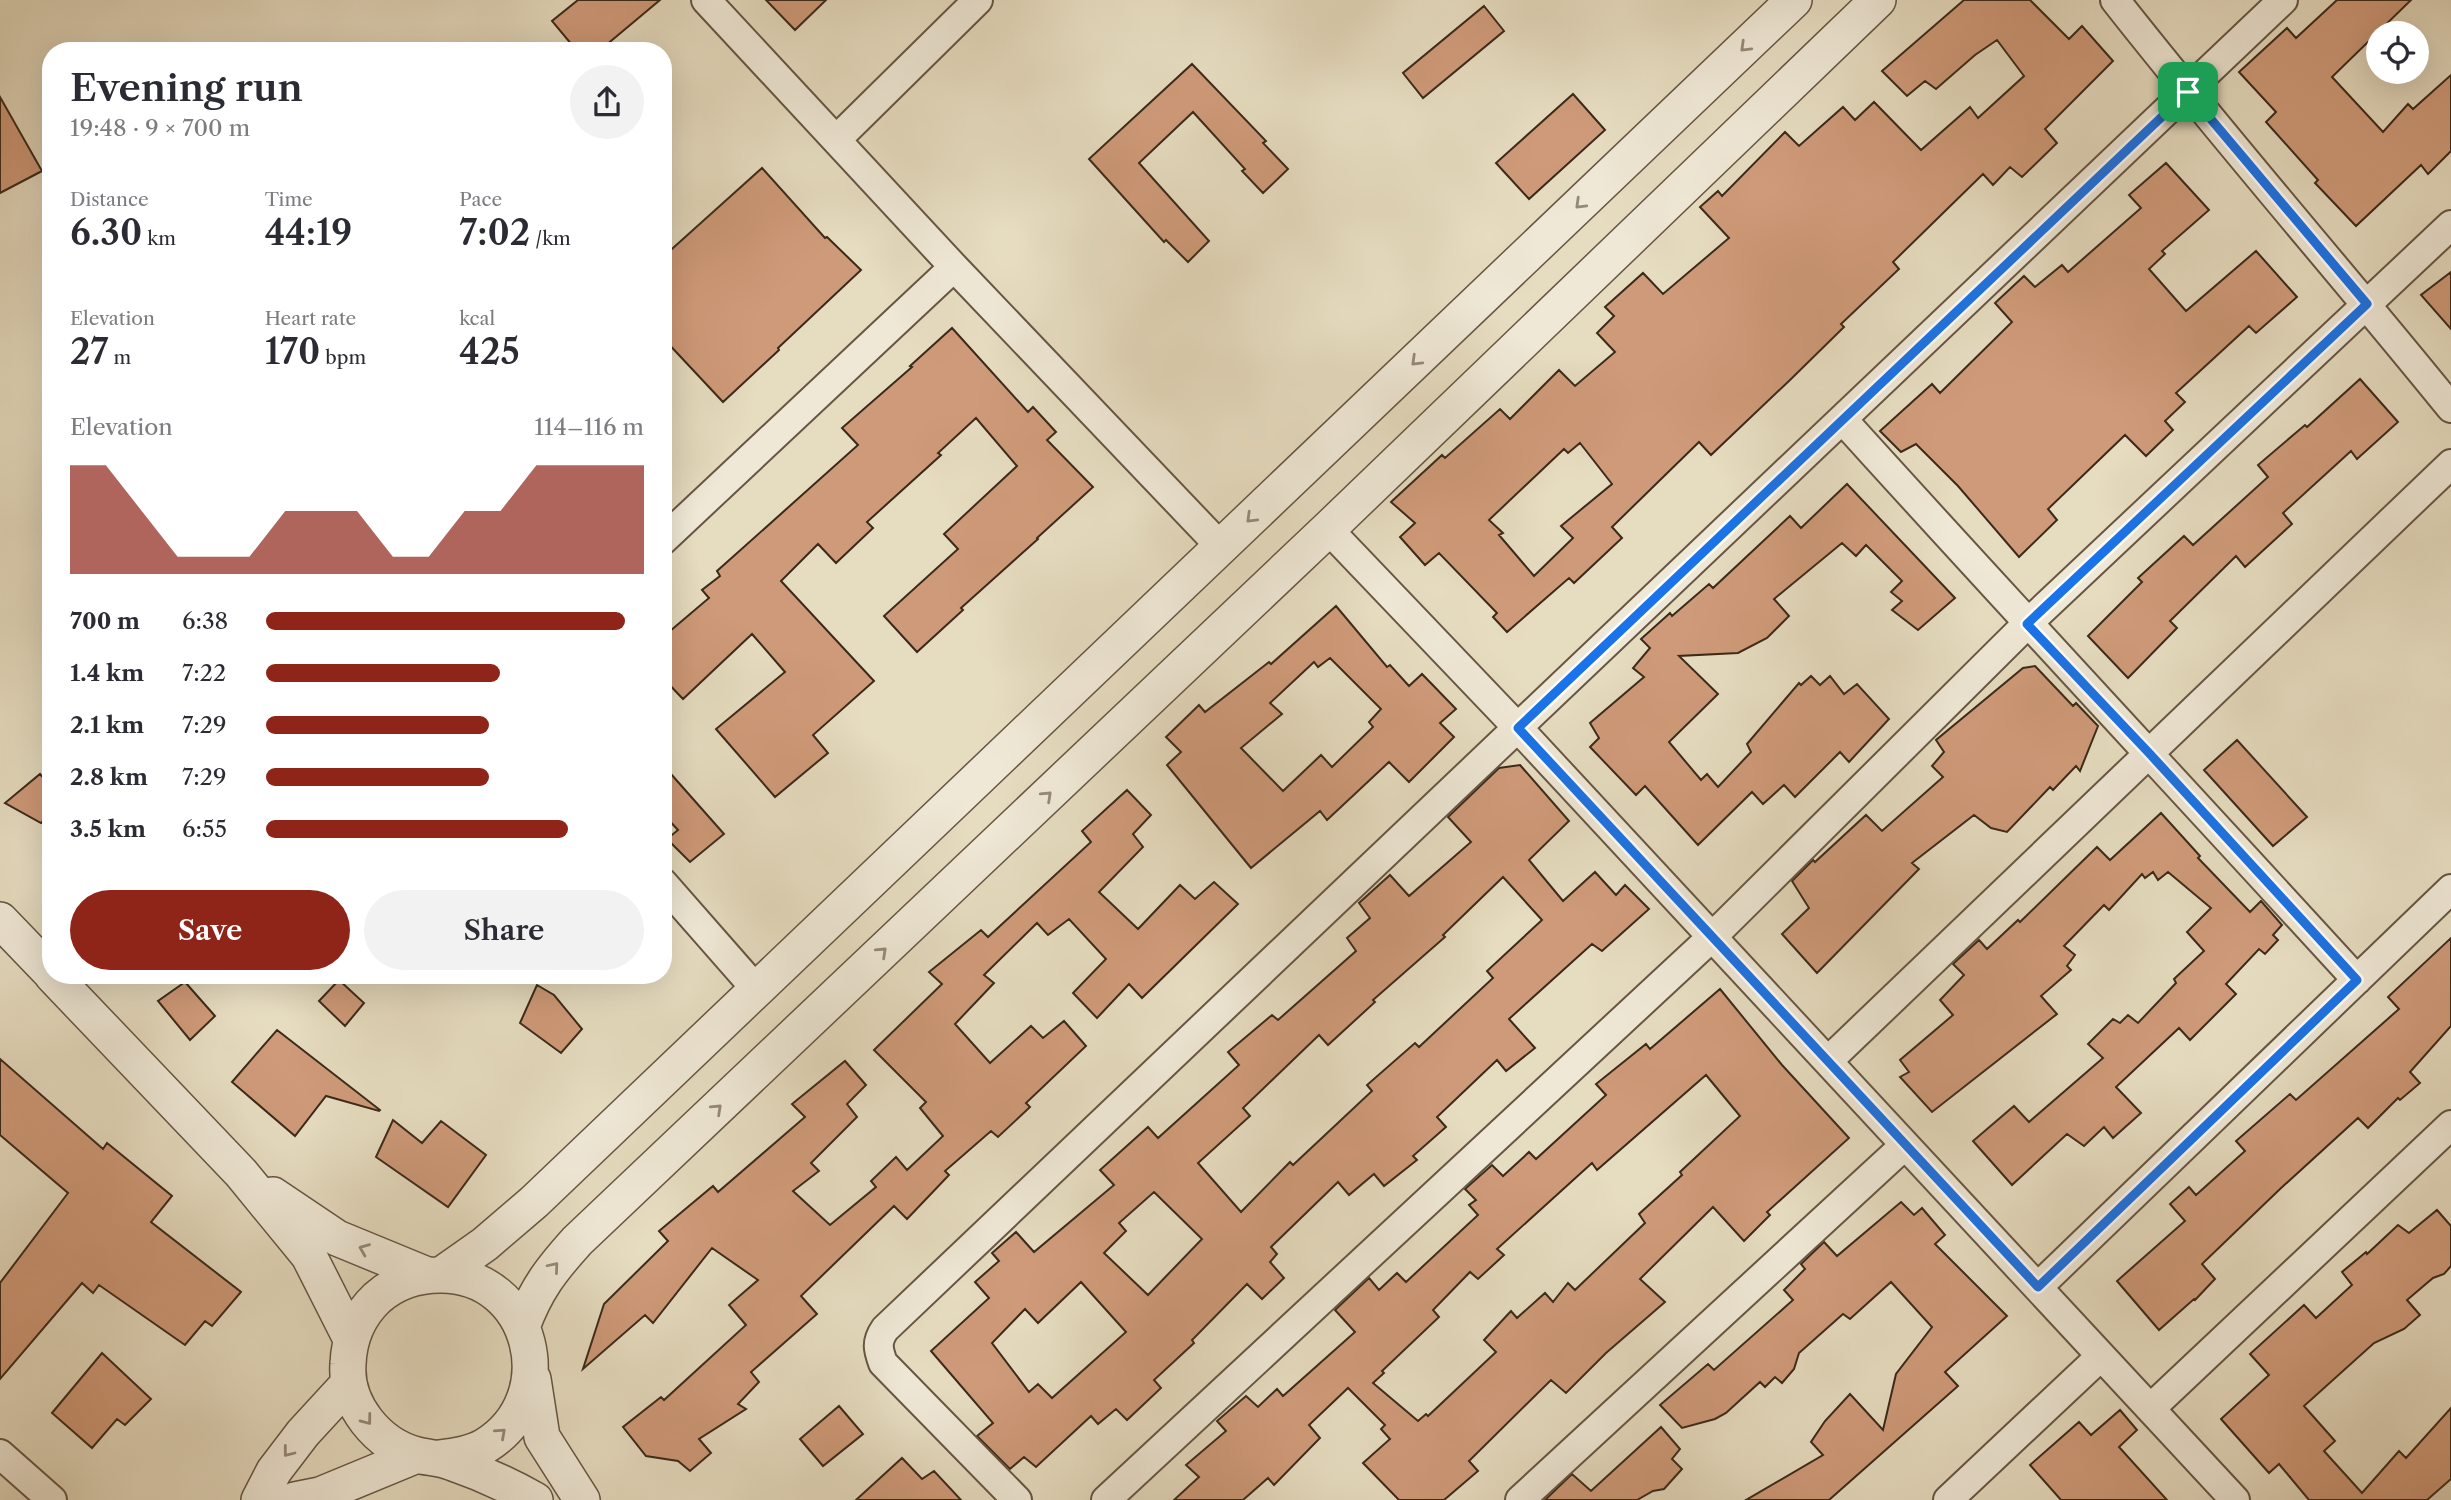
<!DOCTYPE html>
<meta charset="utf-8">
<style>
body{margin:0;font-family:"Libre Caslon Text",serif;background:#f2f2f3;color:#2b2b33;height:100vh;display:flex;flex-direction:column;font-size:26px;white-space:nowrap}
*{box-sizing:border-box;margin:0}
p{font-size:23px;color:#7c7c81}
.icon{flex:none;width:38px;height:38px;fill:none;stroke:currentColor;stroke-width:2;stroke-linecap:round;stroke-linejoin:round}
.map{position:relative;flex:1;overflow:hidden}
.sheet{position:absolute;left:42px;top:42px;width:630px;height:942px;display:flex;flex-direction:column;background:#fff;border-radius:28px;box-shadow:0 7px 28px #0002}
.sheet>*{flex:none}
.tools{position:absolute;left:2366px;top:21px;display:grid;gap:14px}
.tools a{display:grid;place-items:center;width:63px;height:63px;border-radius:50%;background:#fff;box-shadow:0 7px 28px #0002;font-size:35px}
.pin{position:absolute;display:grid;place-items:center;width:60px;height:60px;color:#fff;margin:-30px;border-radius:14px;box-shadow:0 4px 10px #0006}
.round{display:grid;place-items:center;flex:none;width:74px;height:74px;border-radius:37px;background:#f2f2f3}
.overview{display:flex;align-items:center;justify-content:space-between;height:119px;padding:0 28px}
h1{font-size:38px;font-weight:600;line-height:52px}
.metrics{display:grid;grid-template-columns:repeat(3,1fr);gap:10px;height:119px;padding:7px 28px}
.metrics div{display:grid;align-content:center}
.metrics b{font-size:35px;font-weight:600}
.metrics small{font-size:19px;font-weight:400}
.metrics p{font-size:19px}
.chart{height:196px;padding:14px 28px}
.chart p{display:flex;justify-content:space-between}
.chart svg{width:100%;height:126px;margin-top:7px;fill:#8f2418;opacity:.7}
.primary-button{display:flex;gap:14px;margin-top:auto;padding:14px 28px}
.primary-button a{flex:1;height:80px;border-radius:42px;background:#8f2418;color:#fff;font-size:28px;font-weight:600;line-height:80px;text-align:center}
.primary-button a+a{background:#f2f2f3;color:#2b2b33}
ul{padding:0 28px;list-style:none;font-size:23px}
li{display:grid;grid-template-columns:112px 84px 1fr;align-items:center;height:52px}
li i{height:18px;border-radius:9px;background:#8f2418}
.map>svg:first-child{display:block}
.building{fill:#cf9a79;stroke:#3b2a19;stroke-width:2;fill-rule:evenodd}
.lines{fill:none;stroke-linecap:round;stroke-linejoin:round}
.minor-casing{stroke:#665643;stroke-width:32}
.tertiary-casing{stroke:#665643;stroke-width:38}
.minor{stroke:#efe8d6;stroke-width:28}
.tertiary{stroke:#efe8d6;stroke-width:35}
.oneway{stroke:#958978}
.route-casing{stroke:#fff;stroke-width:14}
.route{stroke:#1a73e8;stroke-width:9}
</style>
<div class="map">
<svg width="2451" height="1500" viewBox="0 0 2451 1500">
<rect width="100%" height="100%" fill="#e6dcc0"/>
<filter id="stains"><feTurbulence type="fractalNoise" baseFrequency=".00286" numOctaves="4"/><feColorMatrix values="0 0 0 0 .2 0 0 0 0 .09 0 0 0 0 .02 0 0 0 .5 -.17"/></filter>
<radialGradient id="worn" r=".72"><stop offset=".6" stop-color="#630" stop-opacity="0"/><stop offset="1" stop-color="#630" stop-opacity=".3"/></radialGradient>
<path class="building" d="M 578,0 L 660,0 L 599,51 L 577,51 L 552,21 Z
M 766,0 L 826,0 L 795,30 Z
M 1964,0 L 2030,0 L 2069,39 L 2082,26 L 2113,61 L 2045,129 L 2057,143 L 2022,177 L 2010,167 L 1993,185 L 1983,174 L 1893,262 L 1899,269 L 1841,324 L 1844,327 L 1790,380 L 1711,455 L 1699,442 L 1612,527 L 1622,538 L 1574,583 L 1569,578 L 1507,632 L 1493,617 L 1497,613 L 1439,553 L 1425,565 L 1400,537 L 1415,523 L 1391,502 L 1442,455 L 1445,458 L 1500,409 L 1510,419 L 1559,370 L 1575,386 L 1615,352 L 1597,333 L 1614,316 L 1605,307 L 1643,273 L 1663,294 L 1729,238 L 1700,207 L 1718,191 L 1722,196 L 1785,132 L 1799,146 L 1843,107 L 1855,120 L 1874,102 L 1921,150 L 1970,107 L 1978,118 L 2024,76 L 1997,40 L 1975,55 L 1936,89 L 1925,81 L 1907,96 L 1882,71 ZM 1580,443 L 1612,484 L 1561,526 L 1573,538 L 1534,576 L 1499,535 L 1503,533 L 1489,520 L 1564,449 L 1568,453 Z
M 2337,0 L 2411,0 L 2332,77 L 2383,132 L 2408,104 L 2413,109 L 2451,75 L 2451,151 L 2428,174 L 2421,165 L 2356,226 L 2315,183 L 2318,180 L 2266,122 L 2276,112 L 2239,72 L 2287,28 L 2296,38 Z
M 1484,6 L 1504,31 L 1423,98 L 1403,73 Z
M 1192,64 L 1266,141 L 1263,143 L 1288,169 L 1263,193 L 1242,171 L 1245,169 L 1193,112 L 1139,163 L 1209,241 L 1188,262 L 1166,240 L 1164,242 L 1089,159 Z
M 1573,94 L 1605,130 L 1529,199 L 1496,163 Z
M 0,97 L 42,171 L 0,193 Z
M 2166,163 L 2209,210 L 2162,251 L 2165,254 L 2149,269 L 2186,311 L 2256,251 L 2297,297 L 2256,333 L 2249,326 L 2176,393 L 2185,402 L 2165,421 L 2173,430 L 2146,456 L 2125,435 L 2048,509 L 2057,520 L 2019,557 L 1958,486 L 1916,444 L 1901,452 L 1880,431 L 1932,384 L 1940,393 L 2012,322 L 1995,303 L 2024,276 L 2035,287 L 2062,265 L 2068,272 L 2141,208 L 2129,195 Z
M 762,168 L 825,238 L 827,237 L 861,270 L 778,348 L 779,350 L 723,402 L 663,338 L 663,257 Z
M 2451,272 L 2451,329 L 2421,295 Z
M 952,328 L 1028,412 L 1033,407 L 1056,432 L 1047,440 L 1093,487 L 1037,538 L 1038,539 L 961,608 L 963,610 L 917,652 L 884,616 L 958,549 L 944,534 L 1017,466 L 976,418 L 938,453 L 941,455 L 867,522 L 873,528 L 836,563 L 818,544 L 781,581 L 874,681 L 813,735 L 828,753 L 775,797 L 716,729 L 785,672 L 752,634 L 683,699 L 663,678 L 663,637 L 709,598 L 702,590 L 720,576 L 717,571 L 858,445 L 842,428 L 912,367 L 910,366 Z
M 2360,379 L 2398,422 L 2357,459 L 2351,451 L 2283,513 L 2292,524 L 2245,567 L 2236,556 L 2170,621 L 2177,628 L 2128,678 L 2088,636 L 2142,582 L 2138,578 L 2184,536 L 2193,545 L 2268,477 L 2258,465 L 2305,425 L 2307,427 Z
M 1847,484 L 1955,598 L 1918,630 L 1892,610 L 1902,601 L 1891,592 L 1902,581 L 1866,545 L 1856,556 L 1842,543 L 1774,599 L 1789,616 L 1767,638 L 1738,653 L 1679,656 L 1718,694 L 1669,742 L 1701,780 L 1707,774 L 1718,787 L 1751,752 L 1747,744 L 1799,683 L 1801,685 L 1811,676 L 1820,685 L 1830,676 L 1844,694 L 1857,684 L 1889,719 L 1849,762 L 1840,752 L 1795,797 L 1784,785 L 1763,804 L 1752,792 L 1698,845 L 1645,786 L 1636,795 L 1590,747 L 1599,738 L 1590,723 L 1644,677 L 1633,668 L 1650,648 L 1641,639 L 1670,613 L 1672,616 L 1709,584 L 1713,588 L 1790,516 L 1801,528 Z
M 1336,606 L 1387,667 L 1390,665 L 1409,686 L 1422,674 L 1456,709 L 1440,723 L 1454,737 L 1409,782 L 1389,762 L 1327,820 L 1320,811 L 1251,868 L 1167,765 L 1181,752 L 1166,737 L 1199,705 L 1205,712 L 1269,662 L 1271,664 ZM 1330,658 L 1381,709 L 1369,722 L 1373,727 L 1332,767 L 1321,755 L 1283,791 L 1241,748 L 1282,714 L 1270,703 L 1314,662 L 1318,667 Z
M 2035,666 L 2073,706 L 2076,703 L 2098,726 L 2080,771 L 2076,766 L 2053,790 L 2050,787 L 2007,832 L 1991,828 L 1974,815 L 1912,863 L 1919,869 L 1817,973 L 1782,934 L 1809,908 L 1792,881 L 1813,860 L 1815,862 L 1866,815 L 1882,831 L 1943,777 L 1932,766 L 1944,752 L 1936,740 L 2023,668 Z
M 2237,740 L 2307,817 L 2273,846 L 2204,770 Z
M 663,765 L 724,834 L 690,862 L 667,839 L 678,830 L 663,814 Z
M 1520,765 L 1569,821 L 1529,860 L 1563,901 L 1595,872 L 1616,895 L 1625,885 L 1649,909 L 1602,951 L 1592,944 L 1509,1019 L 1535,1048 L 1506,1071 L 1497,1060 L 1437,1117 L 1446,1127 L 1413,1156 L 1417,1160 L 1384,1186 L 1374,1174 L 1349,1195 L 1338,1182 L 1271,1247 L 1277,1254 L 1270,1262 L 1284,1278 L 1262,1299 L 1247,1284 L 1192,1340 L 1194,1343 L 1154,1380 L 1161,1388 L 1127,1420 L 1116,1409 L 1098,1424 L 1091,1416 L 1036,1467 L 1024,1457 L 1010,1469 L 977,1436 L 993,1423 L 931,1351 L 989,1298 L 975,1282 L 999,1261 L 992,1253 L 1016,1232 L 1034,1252 L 1114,1185 L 1100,1170 L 1148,1127 L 1158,1138 L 1239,1065 L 1228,1052 L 1272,1015 L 1278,1020 L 1356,951 L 1347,938 L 1370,918 L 1359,903 L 1390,875 L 1409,896 L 1471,842 L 1448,817 L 1499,768 ZM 1503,877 L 1542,920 L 1487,971 L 1493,978 L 1419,1047 L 1415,1043 L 1367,1085 L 1372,1091 L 1293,1165 L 1290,1162 L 1241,1212 L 1198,1163 L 1250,1116 L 1243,1108 L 1319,1035 L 1328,1045 L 1375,1002 L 1373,1000 L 1445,937 L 1443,935 ZM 1154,1192 L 1202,1239 L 1148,1295 L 1104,1253 L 1126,1231 L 1119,1223 ZM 1081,1282 L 1126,1332 L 1052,1398 L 1038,1384 L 1029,1392 L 992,1343 L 1025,1309 L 1038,1323 Z
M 40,774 L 51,787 L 51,813 L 41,823 L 5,803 Z
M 1127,790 L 1151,815 L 1133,834 L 1143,847 L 1099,892 L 1138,929 L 1180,885 L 1195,899 L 1214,882 L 1238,904 L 1142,998 L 1129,984 L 1097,1018 L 1073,993 L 1106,959 L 1069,919 L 1048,935 L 1037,923 L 984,975 L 994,983 L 955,1024 L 990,1063 L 1031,1026 L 1043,1038 L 1064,1021 L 1086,1046 L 1026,1103 L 1030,1107 L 998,1137 L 991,1131 L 945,1171 L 949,1175 L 907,1219 L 894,1206 L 801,1296 L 817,1314 L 751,1372 L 759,1382 L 738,1404 L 746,1409 L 699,1439 L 711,1453 L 690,1471 L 678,1461 L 646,1456 L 623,1427 L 661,1397 L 664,1400 L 746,1325 L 729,1305 L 758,1280 L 712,1248 L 653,1323 L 645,1315 L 583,1369 L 604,1304 L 668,1241 L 659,1231 L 713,1186 L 718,1192 L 805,1117 L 792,1104 L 845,1061 L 866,1085 L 847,1104 L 857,1117 L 811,1163 L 819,1171 L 793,1191 L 830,1225 L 876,1187 L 871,1181 L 896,1157 L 907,1170 L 943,1136 L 920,1108 L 926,1102 L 874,1050 L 942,984 L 929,972 L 981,930 L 988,937 L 1091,842 L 1082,831 Z
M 2161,813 L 2200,856 L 2198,858 L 2250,912 L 2261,901 L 2282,925 L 2273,935 L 2278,940 L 2265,954 L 2259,949 L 2226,984 L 2236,994 L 2190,1040 L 2179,1028 L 2116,1087 L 2141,1113 L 2113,1138 L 2104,1127 L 2084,1146 L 2067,1134 L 2012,1185 L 1973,1141 L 2014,1106 L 2029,1122 L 2103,1058 L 2088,1044 L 2113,1019 L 2120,1023 L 2128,1015 L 2138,1023 L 2176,983 L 2174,979 L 2204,951 L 2187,932 L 2211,908 L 2168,872 L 2158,880 L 2153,872 L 2145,878 L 2142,874 L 2109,910 L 2104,905 L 2064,946 L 2075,955 L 2067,966 L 2071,970 L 2041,996 L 2057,1014 L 1932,1112 L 1900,1077 L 1909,1072 L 1900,1060 L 1953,1015 L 1940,1000 L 1964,975 L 1953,964 L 1979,940 L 1987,949 L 2018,920 L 2020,922 L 2097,847 L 2110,860 Z
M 2451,938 L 2451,1026 L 2410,1072 L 2420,1083 L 2400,1100 L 2398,1098 L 2368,1128 L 2358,1118 L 2280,1189 L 2202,1264 L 2215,1279 L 2195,1300 L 2194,1299 L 2159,1330 L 2117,1281 L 2185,1221 L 2170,1204 L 2189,1187 L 2196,1195 L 2245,1151 L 2236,1141 L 2290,1094 L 2296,1100 L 2399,1009 L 2388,997 Z
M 339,980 L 364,1003 L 345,1026 L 319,1001 Z
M 185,982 L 215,1016 L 190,1040 L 158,1001 Z
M 537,985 L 554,995 L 582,1029 L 561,1053 L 520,1023 Z
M 1720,989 L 1782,1065 L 1849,1138 L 1767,1212 L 1770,1215 L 1744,1241 L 1713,1207 L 1640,1279 L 1665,1302 L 1606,1353 L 1566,1393 L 1551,1380 L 1469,1461 L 1478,1471 L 1444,1500 L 1399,1500 L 1363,1463 L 1390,1439 L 1381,1429 L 1385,1425 L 1348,1388 L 1309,1425 L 1320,1438 L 1274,1485 L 1268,1478 L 1243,1500 L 1174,1500 L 1199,1477 L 1186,1465 L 1226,1431 L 1217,1421 L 1246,1396 L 1258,1407 L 1277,1389 L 1283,1396 L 1355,1332 L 1335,1310 L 1369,1278 L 1379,1290 L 1397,1273 L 1406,1282 L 1478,1215 L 1469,1205 L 1476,1200 L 1465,1189 L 1492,1165 L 1503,1176 L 1529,1152 L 1536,1159 L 1606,1095 L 1596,1084 L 1646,1044 L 1650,1049 ZM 1706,1075 L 1740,1116 L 1680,1172 L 1682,1175 L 1639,1214 L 1645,1223 L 1575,1290 L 1568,1283 L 1553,1302 L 1545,1293 L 1517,1318 L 1511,1311 L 1484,1340 L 1496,1352 L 1428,1416 L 1426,1414 L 1418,1421 L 1373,1383 L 1384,1373 L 1382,1371 L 1439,1317 L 1433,1310 L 1470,1272 L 1478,1279 L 1504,1255 L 1497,1249 L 1592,1163 L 1597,1170 Z
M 277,1030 L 380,1110 L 379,1111 L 326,1096 L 295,1136 L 232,1082 Z
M 0,1059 L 103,1149 L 107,1143 L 172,1196 L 151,1222 L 241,1292 L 212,1326 L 205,1321 L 185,1345 L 99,1285 L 93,1293 L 82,1283 L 0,1379 L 0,1283 L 68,1193 L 0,1135 Z
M 393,1120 L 422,1143 L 441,1121 L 486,1155 L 448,1207 L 376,1157 Z
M 1901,1202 L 1914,1215 L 1922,1208 L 1945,1235 L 1935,1244 L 2007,1316 L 1945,1372 L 1958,1386 L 1829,1500 L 1746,1500 L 1823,1455 L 1811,1442 L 1825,1421 L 1850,1394 L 1883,1430 L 1896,1374 L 1932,1327 L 1891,1282 L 1850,1319 L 1843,1314 L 1799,1353 L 1794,1369 L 1782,1383 L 1775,1377 L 1765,1387 L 1760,1382 L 1726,1413 L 1715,1419 L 1682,1428 L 1660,1405 L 1708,1364 L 1714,1370 L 1793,1300 L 1784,1290 L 1805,1269 L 1801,1264 L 1824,1242 L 1837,1256 Z
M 2437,1210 L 2451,1226 L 2451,1266 L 2444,1274 L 2433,1278 L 2407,1300 L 2420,1315 L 2404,1329 L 2374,1343 L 2304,1406 L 2335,1441 L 2324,1451 L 2362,1493 L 2399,1451 L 2406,1458 L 2451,1408 L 2451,1479 L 2427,1500 L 2309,1500 L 2279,1464 L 2269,1473 L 2221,1419 L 2269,1375 L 2250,1354 L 2304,1305 L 2316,1318 L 2352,1285 L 2342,1272 L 2366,1252 L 2367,1254 L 2398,1225 L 2409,1233 Z
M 102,1353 L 151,1399 L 125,1425 L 117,1419 L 92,1448 L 52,1413 Z
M 839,1406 L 863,1434 L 823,1466 L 800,1439 Z
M 2120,1410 L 2137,1430 L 2119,1447 L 2167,1500 L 2061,1500 L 2030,1465 L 2079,1422 L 2091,1435 Z
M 1661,1427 L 1680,1449 L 1672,1459 L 1682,1469 L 1664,1489 L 1653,1491 L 1637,1500 L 1545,1500 L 1572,1474 L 1591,1491 Z
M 902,1458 L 922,1479 L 934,1471 L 961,1500 L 856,1500 Z"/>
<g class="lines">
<defs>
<path id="minor" d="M 706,0 L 954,267 L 1221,547
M 2115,0 C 2224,139 2340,271 2451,408
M 836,140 L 978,0
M 1843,420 C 2013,608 2186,793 2357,980
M 1328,529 L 1518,728 L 2235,1500
M 663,540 L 954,267
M 663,883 L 756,989
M 1828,1061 L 2451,464
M 2038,1287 L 2451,889
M 2151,1408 L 2451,1125
M 0,1454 L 52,1500
M 1017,1500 L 883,1363 C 878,1349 876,1342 885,1329 L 2283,0
M 1106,1500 L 1712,937 L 2027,624 L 2451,225
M 1520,1500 L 1905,1145
M 1948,1500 L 2100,1357"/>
<path id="tertiary" d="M 0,920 L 51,973
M 52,975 L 241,1173 L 309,1256 L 351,1339
M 273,1195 L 337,1238 L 427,1275
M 441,1275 L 485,1244 L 534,1202 L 1794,0
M 522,1327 C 536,1289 551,1270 577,1241 L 1328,529 L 1878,0
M 533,1379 L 542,1437 L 582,1500
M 439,1458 C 455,1456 471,1454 485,1446 C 564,1398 533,1274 440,1275 C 416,1275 395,1282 377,1298 C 358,1316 349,1338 348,1364 C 345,1405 378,1445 417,1455 C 429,1458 441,1458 453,1463 C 482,1473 508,1485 535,1500
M 259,1500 L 274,1471 L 303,1433 L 349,1383
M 295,1500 L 320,1495 L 417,1455"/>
</defs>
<use href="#minor" class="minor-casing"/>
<use href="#tertiary" class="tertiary-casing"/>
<use href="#minor" class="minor"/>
<use href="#tertiary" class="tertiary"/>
</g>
<defs><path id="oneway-chevron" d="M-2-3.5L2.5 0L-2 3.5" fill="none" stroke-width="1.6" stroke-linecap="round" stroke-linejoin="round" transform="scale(1.75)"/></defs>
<g class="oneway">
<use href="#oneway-chevron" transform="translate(1745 47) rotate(136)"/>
<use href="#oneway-chevron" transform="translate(1580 204) rotate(136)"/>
<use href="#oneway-chevron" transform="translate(1416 361) rotate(136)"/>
<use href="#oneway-chevron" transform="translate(1251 518) rotate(136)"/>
<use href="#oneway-chevron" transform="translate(1047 796) rotate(-43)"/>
<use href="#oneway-chevron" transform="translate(882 952) rotate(-43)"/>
<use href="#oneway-chevron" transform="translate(717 1109) rotate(-43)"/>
<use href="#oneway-chevron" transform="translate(364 1249) rotate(-158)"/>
<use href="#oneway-chevron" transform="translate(554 1267) rotate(-50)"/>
<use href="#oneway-chevron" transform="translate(367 1420) rotate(53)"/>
<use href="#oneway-chevron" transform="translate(501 1433) rotate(-42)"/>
<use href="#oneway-chevron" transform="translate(288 1452) rotate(128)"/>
</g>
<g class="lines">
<defs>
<path id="route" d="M 2188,92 L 2367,304 L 2027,624 L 2149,753 L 2357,980 L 2038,1287 L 1518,728 Z"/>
</defs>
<use href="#route" class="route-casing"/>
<use href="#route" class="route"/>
</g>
<rect width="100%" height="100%" filter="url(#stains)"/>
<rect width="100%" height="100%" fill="url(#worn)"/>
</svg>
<div class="tools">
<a><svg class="icon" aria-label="locate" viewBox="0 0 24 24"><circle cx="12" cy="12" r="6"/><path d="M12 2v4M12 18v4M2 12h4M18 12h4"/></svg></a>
</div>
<div class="pin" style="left:2188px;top:92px;background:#1e9e55"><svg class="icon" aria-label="arrive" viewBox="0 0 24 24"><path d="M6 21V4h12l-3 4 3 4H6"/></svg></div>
<section class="sheet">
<div class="overview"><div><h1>Evening run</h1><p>19:48 · 9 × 700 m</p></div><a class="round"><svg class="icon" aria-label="share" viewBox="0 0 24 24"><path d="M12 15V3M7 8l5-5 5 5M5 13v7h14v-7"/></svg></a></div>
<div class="metrics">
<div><p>Distance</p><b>6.30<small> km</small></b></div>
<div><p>Time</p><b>44:19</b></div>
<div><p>Pace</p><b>7:02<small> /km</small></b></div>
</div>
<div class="metrics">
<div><p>Elevation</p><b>27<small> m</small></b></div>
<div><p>Heart rate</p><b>170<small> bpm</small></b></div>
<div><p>kcal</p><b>425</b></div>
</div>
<div class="chart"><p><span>Elevation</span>114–116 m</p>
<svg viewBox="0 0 160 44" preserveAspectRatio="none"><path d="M0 44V6L10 6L20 22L30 38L40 38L50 38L60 22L70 22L80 22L90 38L100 38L110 22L120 22L130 6L140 6L150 6L160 6V44z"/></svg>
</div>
<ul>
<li><b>700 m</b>6:38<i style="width:95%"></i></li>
<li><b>1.4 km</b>7:22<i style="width:62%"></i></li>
<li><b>2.1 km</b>7:29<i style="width:59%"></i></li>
<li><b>2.8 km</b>7:29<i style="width:59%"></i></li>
<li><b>3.5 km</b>6:55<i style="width:80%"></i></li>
</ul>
<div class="primary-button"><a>Save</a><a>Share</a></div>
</section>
</div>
